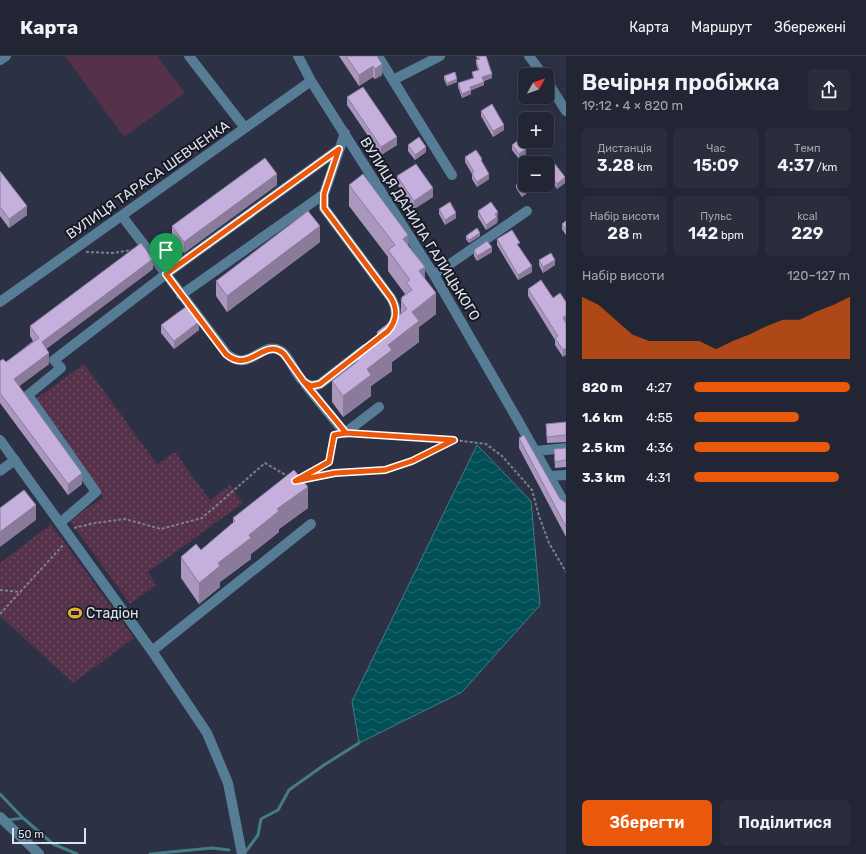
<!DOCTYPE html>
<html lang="uk">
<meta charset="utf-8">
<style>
body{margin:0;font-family:Rubik,sans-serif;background:#292d3c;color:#f1f3f6;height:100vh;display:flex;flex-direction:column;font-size:15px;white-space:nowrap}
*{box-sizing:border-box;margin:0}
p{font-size:13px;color:#a2a5ac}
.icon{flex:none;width:22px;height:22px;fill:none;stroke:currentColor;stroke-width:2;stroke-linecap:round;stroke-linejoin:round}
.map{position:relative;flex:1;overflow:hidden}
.side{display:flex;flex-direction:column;background:#212534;width:300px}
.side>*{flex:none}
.needle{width:26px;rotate:50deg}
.fabs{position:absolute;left:518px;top:12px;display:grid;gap:8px}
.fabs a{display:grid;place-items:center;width:36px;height:36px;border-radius:6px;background:#212534;box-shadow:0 4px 16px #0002,0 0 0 1px #3e424f;font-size:20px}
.scale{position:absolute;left:12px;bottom:10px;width:74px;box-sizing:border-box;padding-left:4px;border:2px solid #dde1ee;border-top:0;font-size:11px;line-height:14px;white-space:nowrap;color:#dde1ee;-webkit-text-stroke:3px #171a23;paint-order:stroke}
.pin{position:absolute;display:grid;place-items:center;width:34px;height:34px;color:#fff;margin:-41px -17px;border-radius:50% 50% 50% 0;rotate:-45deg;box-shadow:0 0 4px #0007}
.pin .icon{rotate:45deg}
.round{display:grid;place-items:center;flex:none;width:42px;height:42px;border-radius:6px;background:#292d3c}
.head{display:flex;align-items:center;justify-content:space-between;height:68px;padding:0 16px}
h1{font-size:22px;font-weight:600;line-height:30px}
.figures{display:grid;grid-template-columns:repeat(3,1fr);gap:6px;height:68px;padding:4px 16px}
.figures div{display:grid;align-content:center;border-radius:6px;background:#292d3c;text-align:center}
.figures b{font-size:17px;font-weight:600}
.figures small{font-size:11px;font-weight:400}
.figures p{font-size:11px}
.chart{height:112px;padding:8px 16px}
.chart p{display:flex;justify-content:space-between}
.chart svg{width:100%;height:72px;margin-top:4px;fill:#ea580c;opacity:.7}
.primary-button{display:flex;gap:8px;margin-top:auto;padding:8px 16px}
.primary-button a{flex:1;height:46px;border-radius:6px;background:#ea580c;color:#fff;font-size:16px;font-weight:600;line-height:46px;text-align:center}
.primary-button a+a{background:#292d3c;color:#f1f3f6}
ul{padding:0 16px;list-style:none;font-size:13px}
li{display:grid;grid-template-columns:64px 48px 1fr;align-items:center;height:30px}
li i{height:10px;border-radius:5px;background:#ea580c}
header{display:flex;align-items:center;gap:24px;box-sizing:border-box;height:56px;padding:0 20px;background:#212534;border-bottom:1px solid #3e424f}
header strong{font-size:19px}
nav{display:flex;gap:22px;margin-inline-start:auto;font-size:14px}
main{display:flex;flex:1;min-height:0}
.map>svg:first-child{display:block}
.green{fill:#553249}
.park{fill:url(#park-dots)}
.water{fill:url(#water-waves);stroke:#447c84}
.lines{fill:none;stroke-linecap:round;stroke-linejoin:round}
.stream{stroke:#447c84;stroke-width:3}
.path{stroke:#7b7f91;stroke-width:2;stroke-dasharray:3 2;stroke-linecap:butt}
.minor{stroke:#577c95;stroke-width:10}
.wall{fill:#a997be}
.shaded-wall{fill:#8a7b9b}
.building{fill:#c5b0dd;stroke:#8a7b9b}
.route-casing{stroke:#fff;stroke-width:8}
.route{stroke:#ea580c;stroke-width:5}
.labels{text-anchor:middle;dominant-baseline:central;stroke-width:4;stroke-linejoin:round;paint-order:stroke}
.street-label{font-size:14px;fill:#dde1ee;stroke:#171a23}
.poi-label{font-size:14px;fill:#dde1ee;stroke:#171a23;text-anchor:start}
</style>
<header>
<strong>Карта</strong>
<nav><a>Карта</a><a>Маршрут</a><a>Збережені</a></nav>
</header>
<main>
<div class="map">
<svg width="566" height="798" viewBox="0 0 566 798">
<defs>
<pattern id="park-dots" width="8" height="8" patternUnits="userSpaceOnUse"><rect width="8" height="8" fill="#553249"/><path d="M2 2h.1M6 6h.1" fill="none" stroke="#6d4f64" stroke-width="1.8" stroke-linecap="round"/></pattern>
<pattern id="water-waves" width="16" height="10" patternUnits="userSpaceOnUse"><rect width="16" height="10" fill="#025057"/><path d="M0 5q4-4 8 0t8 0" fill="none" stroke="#26696f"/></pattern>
</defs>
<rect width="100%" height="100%" fill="#2c3146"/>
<path class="green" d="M 65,0 L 157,0 L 185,37 L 124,81 Z"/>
<path class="park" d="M 84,308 L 157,408 L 175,396 L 210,444 L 230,429 L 243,447 L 148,516 L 156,529 L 130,548 L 70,465 L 103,441 L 33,345 Z
M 51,468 L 134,582 L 73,627 L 0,560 L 0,507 Z"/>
<path class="water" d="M 477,389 L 531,445 L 540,549 L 462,636 L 359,687 L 352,645 Z"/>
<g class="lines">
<path class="stream" d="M 0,738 L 23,762 L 53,788 L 77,798
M 8,764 L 23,762
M 245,794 L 247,794 L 258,779 L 261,763 L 278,754 L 289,734 L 324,709 L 359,687
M 150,798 L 212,792 L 229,794"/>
<path class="path" d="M 86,196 L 113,197 L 132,194
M 360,377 L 454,384 L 486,388 L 502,400 L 532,434 L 539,460 L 549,487 L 566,516
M 300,422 L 329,406 L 334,379
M 300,424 L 335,417 L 385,414 L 412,405 L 454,384
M 74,472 L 95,467 L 125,463 L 161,473 L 202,462 L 265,407 L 289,421
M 0,534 L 21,536
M 0,558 L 64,488"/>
<path class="minor" d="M 189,0 L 245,72
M 298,0 L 311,25 L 434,219 L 516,361 L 566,450
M 378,0 L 452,119
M 529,0 L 543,19
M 0,4 L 6,0
M 393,24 L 440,0
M 547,25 L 566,55
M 345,77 L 324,138 L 324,152 L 391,242 C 397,252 398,263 390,272
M 122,160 L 227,298 C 250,318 262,283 281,295 C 295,304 298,337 320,328 L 365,293
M 434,219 L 527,155
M 181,239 L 324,138
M 0,246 L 311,25
M 305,328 L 345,377 L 379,351
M 0,384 L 152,595 L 207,677 L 228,727 L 242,798
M 536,395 L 566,392
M 0,415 L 15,404
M 550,420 L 566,419
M 60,467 L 96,436 L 28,339 L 61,312 L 54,304 L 166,218 L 339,93
M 152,595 L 311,468
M 0,761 L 39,798"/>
</g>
<path class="wall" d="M 339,0 L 377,0 L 382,19 L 375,23 L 373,21 L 359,30 Z
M 476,0 L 486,0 L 492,22 L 484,25 L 484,29 L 471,34 L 471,38 L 462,42 L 458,31 L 458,27 L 473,22 L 472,16 L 478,14 L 476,8 L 476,4 L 478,4 Z
M 444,20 L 457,26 L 447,30 L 444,23 Z
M 347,41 L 397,89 L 381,99 L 347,49 Z
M 481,55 L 504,74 L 493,81 L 481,60 Z
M 408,89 L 426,96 L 415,104 L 408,95 Z
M 512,89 L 526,98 L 519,103 L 512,94 Z
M 465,101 L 482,106 L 489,123 L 477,131 L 472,123 L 472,118 L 465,106 Z
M 0,115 L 27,159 L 9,172 L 0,160 Z
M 547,115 L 565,127 L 557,133 L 555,130 L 547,137 L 540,129 L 547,129 Z
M 397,120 L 433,141 L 414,153 L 397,128 Z
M 277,129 L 184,197 L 172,181 L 172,170 Z
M 349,129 L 408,190 L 425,223 L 436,258 L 419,271 L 419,286 L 392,306 L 392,315 L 371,330 L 371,340 L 343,361 L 332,346 L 332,325 L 355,308 L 355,300 L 377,284 L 377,276 L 401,258 L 401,245 L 405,238 L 388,215 L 388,201 L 349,150 Z
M 516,129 L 528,136 L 522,141 L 516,132 Z
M 439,153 L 456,162 L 445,169 L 439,158 Z
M 478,155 L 498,162 L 497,167 L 486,174 L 478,161 Z
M 566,165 L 566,179 L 562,173 L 562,168 Z
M 466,180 L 480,180 L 469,187 L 466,183 Z
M 497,183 L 520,192 L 532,216 L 518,224 L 497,189 Z
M 320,186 L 227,256 L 216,240 L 216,225 Z
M 474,194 L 492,196 L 477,205 L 474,200 Z
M 539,204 L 555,209 L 543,217 L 539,209 Z
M 153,213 L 46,293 L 49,308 L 19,330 L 82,428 L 68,439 L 0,347 L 0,305 L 6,306 L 33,285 L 30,280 L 30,270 Z
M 528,233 L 566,266 L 563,301 L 555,289 L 555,284 L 528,240 Z
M 161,269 L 199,274 L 174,293 L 161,277 Z
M 566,366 L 566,386 L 547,387 L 546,368 Z
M 519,382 L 560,443 L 566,448 L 566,481 L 519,392 Z
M 566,392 L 566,411 L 555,412 L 554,393 Z
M 308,452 L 279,473 L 279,476 L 251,498 L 251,503 L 220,526 L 220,531 L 199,548 L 181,522 L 181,501 L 201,494 L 233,467 L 233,462 Z"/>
<path class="shaded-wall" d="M 382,8 L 382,19 L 375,23 L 375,13 Z
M 373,10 L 373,21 L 359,30 L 359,19 Z
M 492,18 L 492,22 L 482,25 L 482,21 Z
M 457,23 L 457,26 L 447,30 L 447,27 Z
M 484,26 L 484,29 L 470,35 L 470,31 Z
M 471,34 L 471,38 L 462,42 L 462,38 Z
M 504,69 L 504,74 L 493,81 L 493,75 Z
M 397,81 L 397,89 L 381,99 L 381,91 Z
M 426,91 L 426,96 L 415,104 L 415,99 Z
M 526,93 L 526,98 L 519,103 L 519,98 Z
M 277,118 L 277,129 L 184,197 L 184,186 Z
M 489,118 L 489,123 L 477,131 L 477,126 Z
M 565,121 L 565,127 L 557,133 L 557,128 Z
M 555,125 L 555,130 L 547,137 L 547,131 Z
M 433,132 L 433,141 L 414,153 L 414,145 Z
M 528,134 L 528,136 L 522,141 L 522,138 Z
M 27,150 L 27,159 L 9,172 L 9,163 Z
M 498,156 L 497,167 L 486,174 L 486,169 L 495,158 Z
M 456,157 L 456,162 L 445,169 L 445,164 Z
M 320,170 L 320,186 L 227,256 L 227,240 Z
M 480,177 L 480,180 L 469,187 L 469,184 Z
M 408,179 L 408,200 L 403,183 Z
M 492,191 L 492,196 L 477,205 L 477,200 Z
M 153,203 L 153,213 L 42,296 L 42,286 Z
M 555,204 L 555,209 L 543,217 L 543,211 Z
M 532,210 L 532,216 L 518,224 L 518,219 Z
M 425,211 L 425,232 L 419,215 Z
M 436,237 L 436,258 L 419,271 L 419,286 L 392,306 L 392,315 L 371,330 L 371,340 L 343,361 L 343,340 L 388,289 L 412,256 Z
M 566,259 L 566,266 L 563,268 L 563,262 Z
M 199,266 L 199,274 L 174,293 L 174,285 Z
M 566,292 L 566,299 L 563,301 L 563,294 Z
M 49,297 L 49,308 L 14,334 L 14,323 Z
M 82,417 L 82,428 L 68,439 L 68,428 Z
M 308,431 L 308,452 L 279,473 L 279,476 L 251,498 L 251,503 L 220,526 L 220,531 L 199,548 L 199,527 L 218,507 L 277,453 Z
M 36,449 L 36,464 L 0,491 L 0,476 Z"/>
<path class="building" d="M 346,0 L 377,0 L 382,8 L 375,13 L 373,10 L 359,19 Z
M 478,0 L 486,0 L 492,18 L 482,21 L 484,26 L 470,31 L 471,34 L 462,38 L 458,27 L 474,22 L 472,16 L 479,14 L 476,4 L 480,3 Z
M 455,16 L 457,23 L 447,27 L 444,20 Z
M 363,31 L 397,81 L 381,91 L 347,41 Z
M 492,48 L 504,69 L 493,75 L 481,55 Z
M 419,81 L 426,91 L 415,99 L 408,89 Z
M 520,83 L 526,93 L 519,98 L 512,89 Z
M 476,94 L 482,103 L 481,104 L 489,118 L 477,126 L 472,118 L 474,116 L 465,101 Z
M 265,102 L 277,118 L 184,186 L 172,170 Z
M 538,104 L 540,107 L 535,107 Z
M 416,108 L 433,132 L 414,145 L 397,120 Z
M 555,108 L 565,121 L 557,128 L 555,125 L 547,131 L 545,129 L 547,129 L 547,115 Z
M 0,115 L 27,150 L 9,163 L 0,151 Z
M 363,118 L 408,179 L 403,183 L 425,211 L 419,215 L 436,237 L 412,256 L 419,265 L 388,289 L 392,294 L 367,313 L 371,319 L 343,340 L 332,325 L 358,305 L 355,300 L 380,281 L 377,276 L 407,253 L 401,245 L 402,241 L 412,234 L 406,226 L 410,224 L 388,194 L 395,189 L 349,129 Z
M 522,125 L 528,134 L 522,138 L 516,129 Z
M 450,146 L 456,157 L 445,164 L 439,153 Z
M 491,146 L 498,156 L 495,158 L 497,161 L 486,169 L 478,155 Z
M 308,155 L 320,170 L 227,240 L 216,225 Z
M 566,165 L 566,174 L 562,168 Z
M 477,172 L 480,177 L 469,184 L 466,180 Z
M 512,174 L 520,187 L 517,188 L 532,210 L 518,219 L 497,183 Z
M 487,185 L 492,191 L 477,200 L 474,194 Z
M 141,187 L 153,203 L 42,286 L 49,297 L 14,323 L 82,417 L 68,428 L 0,337 L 0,305 L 3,303 L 6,306 L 39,282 L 30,270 Z
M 551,197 L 555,204 L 543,211 L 539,204 Z
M 541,224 L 553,242 L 560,237 L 566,246 L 566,259 L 563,262 L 566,267 L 566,292 L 563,294 L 555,282 L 558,280 L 528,233 Z
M 187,250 L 199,266 L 174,285 L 161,269 Z
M 566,366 L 566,379 L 547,381 L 546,368 Z
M 524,379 L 560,443 L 565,446 L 566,448 L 566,471 L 519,382 Z
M 566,392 L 566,404 L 555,406 L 554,393 Z
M 294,414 L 308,431 L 277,453 L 279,455 L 249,479 L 251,482 L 218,507 L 220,510 L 199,527 L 181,501 L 196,488 L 201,494 L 235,465 L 233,462 Z
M 24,434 L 36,449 L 0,476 L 0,452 Z"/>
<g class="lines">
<defs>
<path id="route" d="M 166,218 L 226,298 C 250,319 264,280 284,298 L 304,326 L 346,377 L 334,379 L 329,406 L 295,425 L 335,417 L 385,414 L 412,405 L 454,384 L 346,377 L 304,326 L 311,330 L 320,328 L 388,275 C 397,264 398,254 391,242 L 324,152 L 324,138 L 339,93 L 166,218"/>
</defs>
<use href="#route" class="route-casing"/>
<use href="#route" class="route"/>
</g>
<defs>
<symbol id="stadium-bare" viewBox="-9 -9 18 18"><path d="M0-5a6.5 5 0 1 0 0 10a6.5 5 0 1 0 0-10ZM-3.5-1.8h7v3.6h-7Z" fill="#e5ad36" stroke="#171a23" stroke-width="2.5" paint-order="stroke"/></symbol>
</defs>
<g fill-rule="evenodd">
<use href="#stadium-bare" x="65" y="547" width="20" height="20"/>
</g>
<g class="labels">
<g class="street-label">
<text transform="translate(148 124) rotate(-35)">ВУЛИЦЯ ТАРАСА ШЕВЧЕНКА</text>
<text transform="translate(420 173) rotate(58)">ВУЛИЦЯ ДАНИЛА ГАЛИЦЬКОГО</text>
</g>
<g class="poi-label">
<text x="86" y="557">Стадіон</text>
</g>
</g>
</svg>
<div class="fabs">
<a><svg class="needle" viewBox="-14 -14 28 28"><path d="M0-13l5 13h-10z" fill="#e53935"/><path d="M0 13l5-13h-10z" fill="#a2a5ac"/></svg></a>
<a>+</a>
<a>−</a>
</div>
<div class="scale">50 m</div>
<div class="pin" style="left:166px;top:218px;background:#1e9e55"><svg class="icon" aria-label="arrive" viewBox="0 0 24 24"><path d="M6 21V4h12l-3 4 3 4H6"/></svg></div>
</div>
<section class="side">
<div class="head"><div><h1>Вечірня пробіжка</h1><p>19:12 · 4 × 820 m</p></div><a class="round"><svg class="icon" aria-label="share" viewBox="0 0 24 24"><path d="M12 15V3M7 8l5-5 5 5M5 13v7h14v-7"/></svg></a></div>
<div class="figures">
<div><p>Дистанція</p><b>3.28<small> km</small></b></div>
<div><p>Час</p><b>15:09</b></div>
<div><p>Темп</p><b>4:37<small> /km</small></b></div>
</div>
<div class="figures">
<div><p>Набір висоти</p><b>28<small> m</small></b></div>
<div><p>Пульс</p><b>142<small> bpm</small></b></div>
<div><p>kcal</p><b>229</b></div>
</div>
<div class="chart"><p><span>Набір висоти</span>120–127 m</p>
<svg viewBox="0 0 160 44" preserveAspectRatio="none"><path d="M0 44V6L10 11L20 20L30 29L40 33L50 33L60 33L70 33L80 38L90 33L100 29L110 24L120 20L130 20L140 15L150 11L160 6V44z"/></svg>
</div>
<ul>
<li><b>820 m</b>4:27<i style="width:100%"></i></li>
<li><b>1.6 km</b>4:55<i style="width:67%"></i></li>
<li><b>2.5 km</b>4:36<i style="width:87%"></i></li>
<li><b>3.3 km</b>4:31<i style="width:93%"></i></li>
</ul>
<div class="primary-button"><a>Зберегти</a><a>Поділитися</a></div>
</section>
</main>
